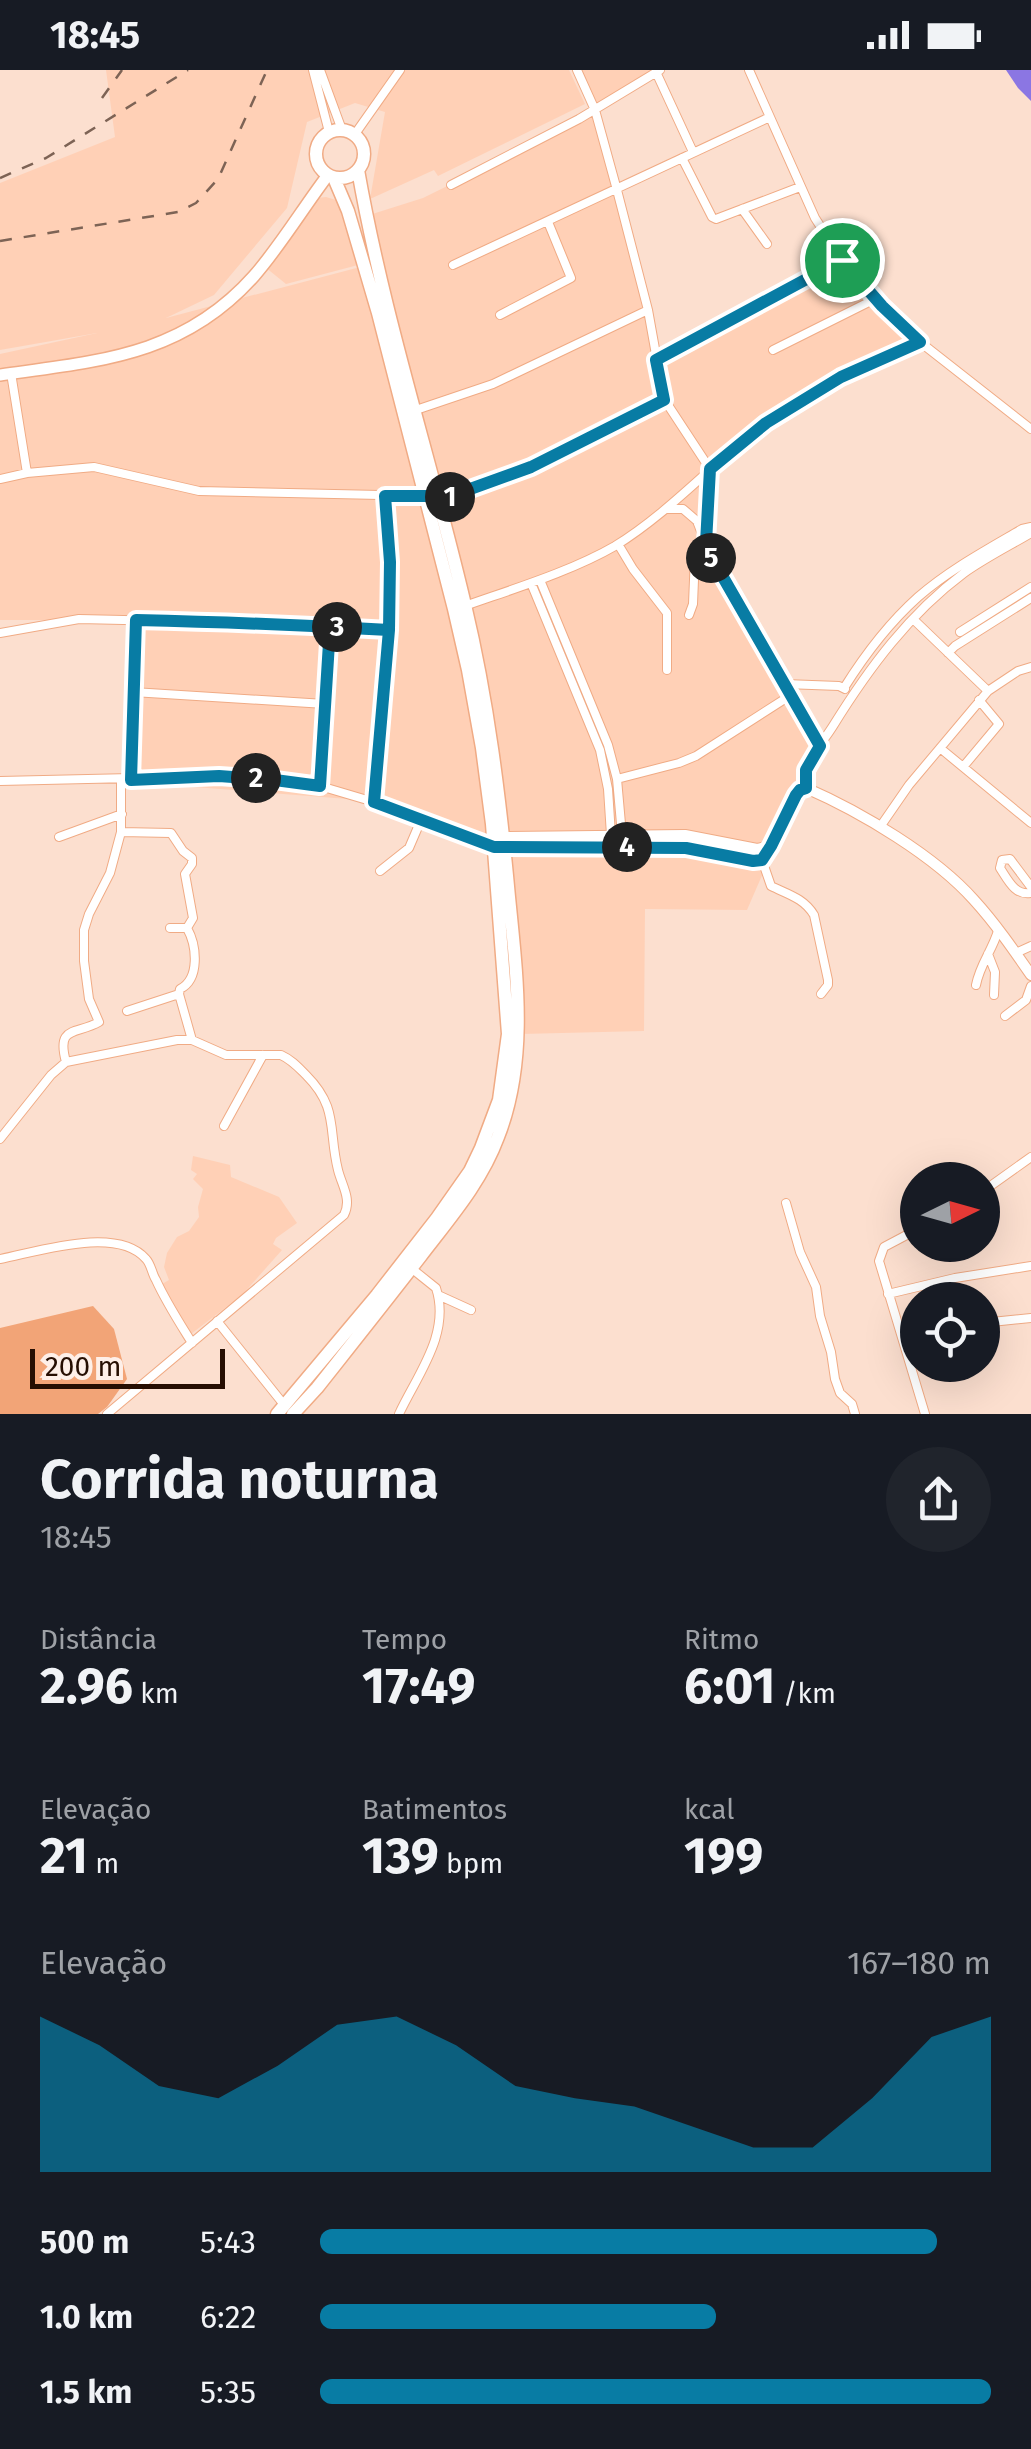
<!DOCTYPE html>
<html lang="pt">
<meta charset="utf-8">
<style>
body{margin:0;font-family:"Fira Sans",sans-serif;background:#20242c;color:#f1f3f6;height:100vh;display:flex;flex-direction:column;font-size:38px;white-space:nowrap}
*{box-sizing:border-box;margin:0}
p{font-size:32px;color:#9ea1a6}
.icon{flex:none;width:55px;height:55px;fill:none;stroke:currentColor;stroke-width:2;stroke-linecap:round;stroke-linejoin:round}
.map{position:relative;height:1344px;overflow:hidden}
.side{display:flex;flex-direction:column;background:#171b24;flex:1}
.side>*{flex:none}
.needle{width:65px;rotate:85deg}
.buttons{position:absolute;left:900px;top:1092px;display:grid;gap:20px}
.buttons a{display:grid;place-items:center;width:100px;height:100px;border-radius:50%;background:#171b24;box-shadow:0 10px 40px #0002;font-size:50px}
.scale{position:absolute;left:30px;bottom:25px;width:195px;box-sizing:border-box;padding-left:10px;border:5px solid #260e02;border-top:0;font-size:28px;line-height:35px;white-space:nowrap;color:#260e02;-webkit-text-stroke:8px #feefe8;paint-order:stroke}
.pin{position:absolute;display:grid;place-items:center;width:85px;height:85px;color:#fff;margin:-42px;border:5px solid #fff;border-radius:50%;box-shadow:0 2px 10px #0007}
.km{position:absolute;width:50px;height:50px;margin:-25px;border-radius:50%;background:#222;color:#fff;font-size:28px;line-height:50px;text-align:center}
.round{display:grid;place-items:center;flex:none;width:105px;height:105px;border-radius:52px;background:#20242c}
.headline{display:flex;align-items:center;justify-content:space-between;height:170px;padding:0 40px}
h1{font-size:55px;font-weight:700;line-height:75px}
.metrics{display:grid;grid-template-columns:repeat(3,1fr);gap:15px;height:170px;padding:10px 40px}
.metrics div{display:grid;align-content:center}
.metrics b{font-size:50px;font-weight:700}
.metrics small{font-size:28px;font-weight:400}
.metrics p{font-size:28px}
.chart{height:280px;padding:20px 40px}
.chart p{display:flex;justify-content:space-between}
.chart svg{width:100%;height:180px;margin-top:10px;fill:#087ca4;opacity:.7}
ul{padding:0 40px;list-style:none;font-size:32px}
li{display:grid;grid-template-columns:160px 120px 1fr;align-items:center;height:75px}
li i{height:25px;border-radius:12px;background:#087ca4}
.status{display:flex;justify-content:space-between;align-items:center;height:70px;padding:0 50px;background:#171b24;direction:ltr}
.status svg{height:28px;fill:currentColor}
.map>svg:first-child{display:block}
.built{fill:#ffd0b6}
.green{fill:#f2a477}
.water{fill:#8b76e3}
.lines{fill:none;stroke-linecap:round;stroke-linejoin:round}
.minor-casing{stroke:#f0ab85;stroke-width:10}
.tertiary-casing{stroke:#f0ab85;stroke-width:12}
.secondary-casing{stroke:#f0ab85;stroke-width:14}
.primary-casing{stroke:#f0ab85;stroke-width:15}
.minor{stroke:#fff;stroke-width:8}
.tertiary{stroke:#fff;stroke-width:10}
.secondary{stroke:#fff;stroke-width:11}
.primary{stroke:#fff;stroke-width:12}
.rail{stroke:#7d6355;stroke-width:2.5;stroke-dasharray:12 12;stroke-linecap:butt}
.route-casing{stroke:#fff;stroke-width:20}
.route{stroke:#087ca4;stroke-width:12}
</style>
<div class="status"><b>18:45</b><svg viewBox="0 0 49 12"><path d="M0 12V9h3v3zM5 12V6h3v6zM10 12V3h3v9zM15 12V0h3v12zM26 1h20v11H26zM47 4h2v5h-2z"/></svg></div>
<div class="map">
<svg width="1031" height="1344" viewBox="0 0 1031 1344">
<rect width="100%" height="100%" fill="#fcdfcf"/>
<path class="built" d="M 106,0 L 569,0 L 585,34 L 438,106 L 434,100 L 370,129 L 385,42 L 355,33 L 307,52 L 287,138 L 214,225 L 166,248 L 364,196 L 403,341 L 366,146 L 423,128 L 593,44 L 578,0 L 662,0 L 594,44 L 657,288 L 844,189 L 924,269 L 841,305 L 707,396 L 704,474 L 783,612 L 824,676 L 798,722 L 747,840 L 645,839 L 644,961 L 521,964 L 507,780 L 374,731 L 130,712 L 136,550 L 0,550 L 0,284 L 97,263 L 0,280 L 0,113 L 115,67 Z
M 326,127 L 336,130 L 343,139 L 358,195 L 286,214 L 265,197 L 317,128 Z
M 193,1086 L 230,1095 L 231,1107 L 279,1127 L 297,1153 L 276,1168 L 273,1174 L 282,1180 L 242,1225 L 191,1264 L 162,1214 L 169,1210 L 164,1197 L 167,1183 L 177,1167 L 189,1161 L 199,1147 L 198,1137 L 203,1119 L 193,1109 L 197,1104 L 191,1100 Z"/>
<path class="green" d="M 93,1236 L 114,1259 L 127,1309 L 107,1337 L 98,1344 L 0,1344 L 0,1258 Z"/>
<path class="water" d="M 1006,0 L 1031,0 L 1031,31 L 1018,18 Z"/>
<g class="lines">
<defs>
<path id="minor" d="M 313,0 L 329,62
M 320,0 L 342,60
M 577,0 L 595,40 L 617,120 L 648,240 L 664,329 L 710,399 L 706,473 L 695,485 L 693,534 L 689,545
M 749,0 L 815,148 L 842,190 L 882,236 L 920,272 L 1031,359
M 656,2 L 693,82
M 355,64 L 400,0
M 682,88 L 712,147 L 716,149 L 800,117
M 451,115 L 579,49 L 660,0
M 742,139 L 767,174
M 453,195 L 770,47
M 500,245 L 571,208 L 548,152
M 773,280 L 875,229
M 657,290 L 842,190
M 11,303 L 27,403
M 413,341 L 493,314 L 648,240
M 0,409 L 27,403 L 94,397 L 199,421 L 426,426
M 437,431 L 531,397 L 664,329
M 667,439 L 683,439 L 697,451 L 711,487 L 820,677
M 618,474 L 633,499 L 667,543 L 667,600
M 540,510 L 608,675 L 617,709 L 622,765
M 531,513 L 600,680 L 608,719 L 611,765
M 465,536 C 513,519 572,501 615,476 C 670,442 713,393 764,354 C 811,319 866,296 920,272
M 913,549 L 988,621
M 960,562 L 1031,517
M 0,563 L 79,549 L 261,553 L 389,560
M 948,583 L 955,576 L 1031,528
M 785,614 L 839,616 L 845,619
M 844,618 C 864,586 889,553 918,527 C 949,500 986,480 1022,459 L 1031,457
M 133,622 L 325,634
M 940,678 L 1031,753
M 963,697 L 999,654 L 979,630
M 131,709 L 136,549
M 617,709 L 679,693 L 696,686 L 791,625
M 0,711 L 219,706 L 275,710 L 320,716 L 374,732 L 494,777
M 320,716 L 330,557
M 806,718 C 803,694 821,675 833,656 C 869,598 909,544 964,503 C 985,488 1009,476 1031,463
M 374,732 L 391,522 L 385,426
M 880,757 L 909,715 L 988,621 L 1018,601 L 1031,597
M 121,762 L 171,763 L 183,781 L 192,788 L 192,794 L 185,804 L 193,848 L 187,858
M 59,767 L 122,744
M 762,790 L 771,816 C 787,824 804,828 814,845 L 828,910 L 828,915 L 821,924
M 380,801 L 409,778 L 421,750
M 1031,817 L 1010,789 L 1002,790 L 1000,798 C 1008,810 1015,826 1031,823
M 170,858 L 187,858 C 197,876 200,909 180,919 L 179,924
M 1016,883 L 1031,876
M 988,884 L 995,902 L 994,925
M 976,915 C 980,894 992,881 998,861
M 127,941 L 179,924 L 192,970
M 1005,946 L 1026,930 L 1031,916
M 66,992 C 56,955 76,965 99,952 L 89,929 L 84,891 L 84,860 L 89,844 L 110,803 L 121,762 L 121,710
M 224,1056 L 263,985
M 0,1069 L 51,1005 L 66,992 L 177,970 L 192,970 L 226,985 L 281,985 C 292,990 298,997 306,1005 C 339,1038 328,1060 338,1100 C 342,1116 352,1129 344,1145 L 107,1344
M 982,1122 L 1031,1087
M 786,1133 L 800,1182 L 816,1217 L 820,1246 L 831,1282 L 835,1309 L 840,1323 L 852,1334 L 855,1344
M 918,1159 L 884,1177 L 879,1191 L 925,1344
M 0,1189 C 37,1182 117,1155 146,1189 C 151,1194 152,1204 156,1210 C 166,1232 179,1252 192,1273
M 888,1224 L 955,1208 L 1031,1196
M 438,1225 L 471,1240
M 217,1251 L 285,1336
M 982,1253 L 1031,1248
M 902,1262 L 918,1260
M 399,1344 C 417,1305 451,1264 436,1218 L 411,1198"/>
<path id="tertiary" d="M 499,767 L 685,765 L 757,779 L 770,776
M 498,777 L 686,778 L 757,791 C 782,777 781,729 806,718 C 861,742 935,786 974,830 C 995,853 1013,879 1031,905"/>
<path id="secondary" d="M 0,305 C 99,291 183,286 254,206 C 281,175 303,138 328,105"/>
<path id="primary" d="M316 84a24 24 0 1 1 48 0a24 24 0 1 1-48 0Z
M 277,1344 L 377,1225 L 437,1148 L 470,1101 L 481,1078 L 499,1030 L 508,964 L 492,754 L 482,678 L 468,600 L 454,539 L 378,243 L 348,141 L 334,108
M 293,1344 L 317,1318 C 351,1275 386,1231 420,1187 C 449,1149 481,1113 498,1067 C 528,990 517,908 509,827 C 500,729 488,631 465,535 C 431,390 384,248 358,100"/>
</defs>
<use href="#minor" class="minor-casing"/>
<use href="#tertiary" class="tertiary-casing"/>
<use href="#secondary" class="secondary-casing"/>
<use href="#primary" class="primary-casing"/>
<use href="#minor" class="minor"/>
<use href="#tertiary" class="tertiary"/>
<use href="#secondary" class="secondary"/>
<use href="#primary" class="primary"/>
<path class="rail" d="M 102,28 L 122,0
M 0,108 L 46,88 L 188,0
M 0,171 L 178,142 L 196,133 L 218,109 L 267,0"/>
</g>
<g class="lines">
<defs>
<path id="route" d="M 842,190 L 656,290 L 664,330 L 531,397 L 437,431 L 436,426 L 385,426 L 390,492 L 389,560 L 330,557 L 320,716 L 275,710 L 219,706 L 131,710 L 136,550 C 220,552 305,555 389,560 L 374,732 L 494,777 L 686,778 L 753,791 L 762,790 L 771,776 L 796,725 L 800,720 L 806,718 L 806,700 L 820,676 L 708,481 L 706,473 L 710,399 L 766,353 L 841,307 L 920,272 L 882,236 L 842,190"/>
</defs>
<use href="#route" class="route-casing"/>
<use href="#route" class="route"/>
</g>
</svg>
<div class="buttons">
<a><svg class="needle" viewBox="-14 -14 28 28"><path d="M0-13l5 13h-10z" fill="#e53935"/><path d="M0 13l5-13h-10z" fill="#9ea1a6"/></svg></a>
<a><svg class="icon" aria-label="locate" viewBox="0 0 24 24"><circle cx="12" cy="12" r="6"/><path d="M12 2v4M12 18v4M2 12h4M18 12h4"/></svg></a>
</div>
<div class="scale">200 m</div>
<div class="pin" style="left:842px;top:190px;background:#1e9e55"><svg class="icon" aria-label="arrive" viewBox="0 0 24 24"><path d="M6 21V4h12l-3 4 3 4H6"/></svg></div>
<b class="km" style="left:450px;top:427px">1</b>
<b class="km" style="left:256px;top:708px">2</b>
<b class="km" style="left:337px;top:557px">3</b>
<b class="km" style="left:627px;top:777px">4</b>
<b class="km" style="left:711px;top:488px">5</b>
</div>
<section class="side">
<div class="headline"><div><h1>Corrida noturna</h1><p>18:45</p></div><a class="round"><svg class="icon" aria-label="share" viewBox="0 0 24 24"><path d="M12 15V3M7 8l5-5 5 5M5 13v7h14v-7"/></svg></a></div>
<div class="metrics">
<div><p>Distância</p><b>2.96<small> km</small></b></div>
<div><p>Tempo</p><b>17:49</b></div>
<div><p>Ritmo</p><b>6:01<small> /km</small></b></div>
</div>
<div class="metrics">
<div><p>Elevação</p><b>21<small> m</small></b></div>
<div><p>Batimentos</p><b>139<small> bpm</small></b></div>
<div><p>kcal</p><b>199</b></div>
</div>
<div class="chart"><p><span>Elevação</span>167–180 m</p>
<svg viewBox="0 0 160 44" preserveAspectRatio="none"><path d="M0 44V6L10 13L20 23L30 26L40 18L50 8L60 6L70 13L80 23L90 26L100 28L110 33L120 38L130 38L140 26L150 11L160 6V44z"/></svg>
</div>
<ul>
<li><b>500 m</b>5:43<i style="width:92%"></i></li>
<li><b>1.0 km</b>6:22<i style="width:59%"></i></li>
<li><b>1.5 km</b>5:35<i style="width:100%"></i></li>
</ul>
</section>
